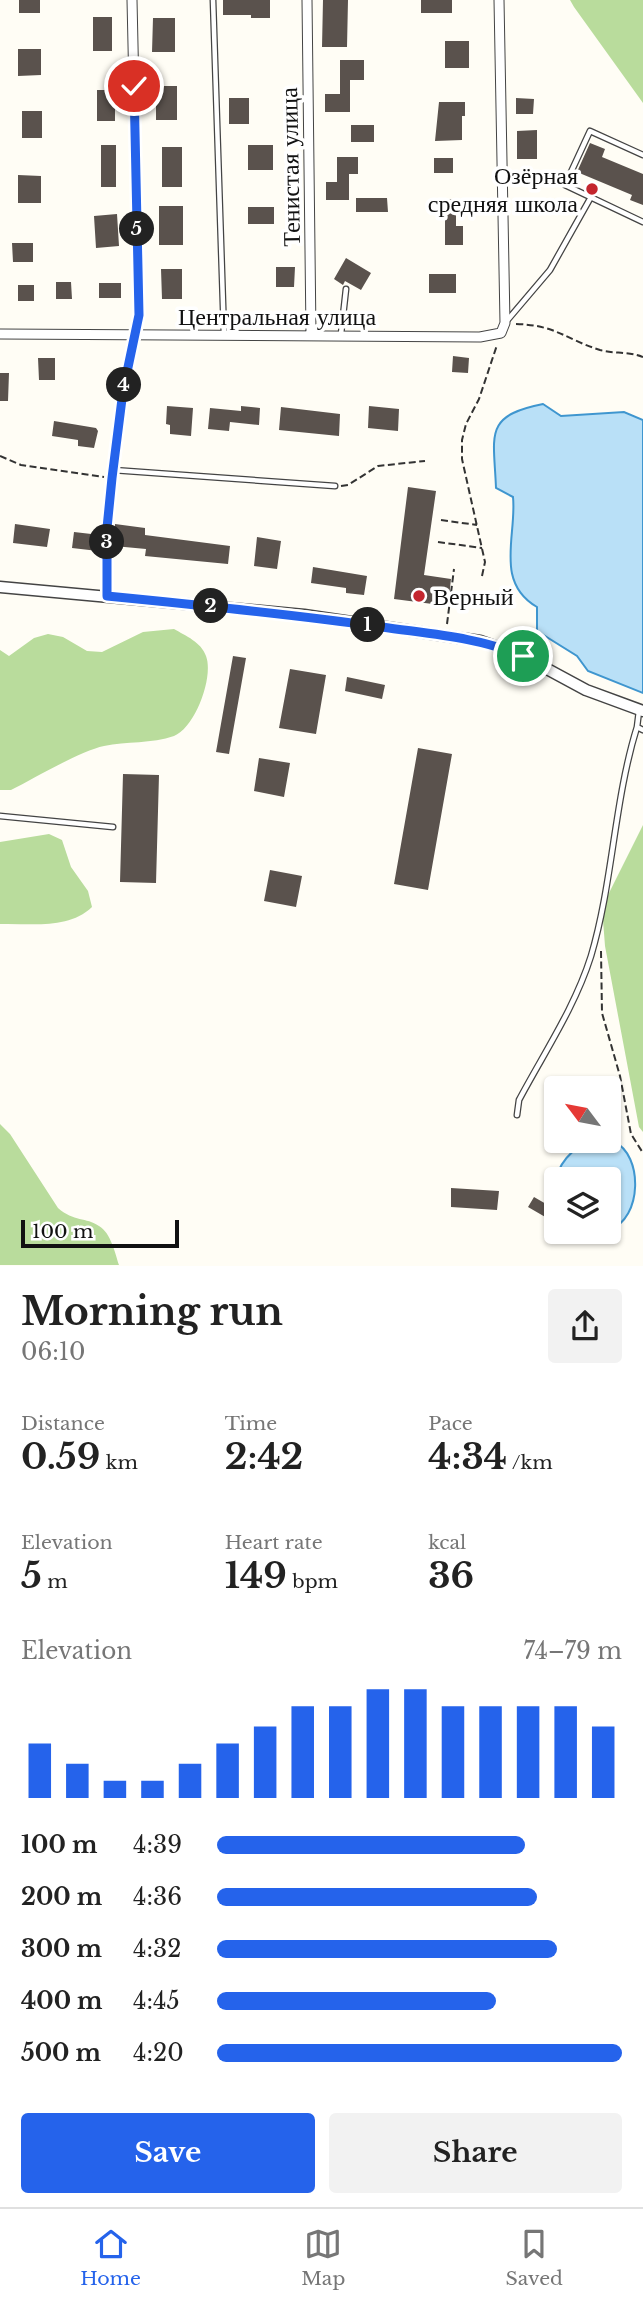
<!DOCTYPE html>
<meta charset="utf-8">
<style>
body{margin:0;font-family:"Libre Baskerville",serif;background:#f2f2f2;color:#222;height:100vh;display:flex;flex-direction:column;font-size:26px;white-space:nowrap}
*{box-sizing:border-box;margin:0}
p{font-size:23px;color:#767676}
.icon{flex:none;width:38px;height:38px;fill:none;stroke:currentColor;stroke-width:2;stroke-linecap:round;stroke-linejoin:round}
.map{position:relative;height:1266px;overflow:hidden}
.side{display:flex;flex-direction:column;background:#fff;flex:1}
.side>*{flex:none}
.needle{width:46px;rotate:302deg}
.tools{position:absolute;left:544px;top:1076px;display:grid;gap:14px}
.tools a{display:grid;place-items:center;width:77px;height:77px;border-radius:7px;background:#fff;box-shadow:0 2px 5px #0004;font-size:35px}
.scale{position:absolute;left:21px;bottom:18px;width:158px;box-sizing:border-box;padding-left:7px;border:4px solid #111;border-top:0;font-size:19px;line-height:24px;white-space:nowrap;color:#111;-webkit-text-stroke:5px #fff;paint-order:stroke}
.pin{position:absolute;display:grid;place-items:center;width:60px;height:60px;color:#fff;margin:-30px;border:4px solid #fff;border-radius:50%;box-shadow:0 2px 7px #0007}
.km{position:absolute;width:35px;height:35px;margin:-18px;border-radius:50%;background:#222;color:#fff;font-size:19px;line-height:35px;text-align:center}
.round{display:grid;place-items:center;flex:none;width:74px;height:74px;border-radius:7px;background:#f2f2f2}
.overview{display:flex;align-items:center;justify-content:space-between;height:119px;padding:0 21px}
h1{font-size:38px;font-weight:700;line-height:52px}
.figures{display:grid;grid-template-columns:repeat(3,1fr);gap:10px;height:119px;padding:7px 21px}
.figures div{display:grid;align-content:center}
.figures b{font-size:35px;font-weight:700}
.figures small{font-size:19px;font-weight:400}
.figures p{font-size:19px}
.chart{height:196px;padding:14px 21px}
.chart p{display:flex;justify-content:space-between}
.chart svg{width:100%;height:126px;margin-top:7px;stroke:#2563eb;stroke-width:6}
.cta{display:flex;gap:14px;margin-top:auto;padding:14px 21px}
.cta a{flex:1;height:80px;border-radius:7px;background:#2563eb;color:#fff;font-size:28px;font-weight:700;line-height:80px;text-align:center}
.cta a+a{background:#f2f2f2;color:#222}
ul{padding:0 21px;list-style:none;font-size:23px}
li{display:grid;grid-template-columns:112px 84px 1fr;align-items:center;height:52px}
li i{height:18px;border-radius:9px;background:#2563eb}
.menu{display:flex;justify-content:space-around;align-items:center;height:98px;border-top:2px solid #e0e0e0;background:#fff;font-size:19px;color:#767676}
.menu a{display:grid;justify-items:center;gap:4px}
.menu .current{color:#2563eb}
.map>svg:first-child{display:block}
.forest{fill:#b9dc9c}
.water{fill:#b9e0f7;stroke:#3f96cf;stroke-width:2}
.building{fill:#5a524d}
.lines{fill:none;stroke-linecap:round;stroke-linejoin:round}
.service-casing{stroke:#444;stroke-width:7}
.minor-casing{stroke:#444;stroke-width:11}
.tertiary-casing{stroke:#444;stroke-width:13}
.path{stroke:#333;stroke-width:2;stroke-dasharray:7 3.5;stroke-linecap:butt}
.service{stroke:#fff;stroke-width:4.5}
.minor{stroke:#fff;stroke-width:9}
.tertiary{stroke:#fff;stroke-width:10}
.route-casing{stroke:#fff;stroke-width:14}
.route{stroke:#2563eb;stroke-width:9}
.poi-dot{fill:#c4262e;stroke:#fff;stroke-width:2.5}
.labels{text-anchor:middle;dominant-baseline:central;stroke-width:7;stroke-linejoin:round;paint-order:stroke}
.street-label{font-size:24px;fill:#111;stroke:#fff}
.poi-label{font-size:24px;fill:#111;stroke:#fff;text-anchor:end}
</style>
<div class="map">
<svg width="643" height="1266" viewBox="0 0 643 1266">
<rect width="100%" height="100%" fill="#fffdf5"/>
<path class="forest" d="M 570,0 L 643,0 L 643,103 L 574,7 Z
M 174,629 C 186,636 201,642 206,656 C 214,677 195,728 174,736 C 152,744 126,741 104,746 C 80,751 35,778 11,790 L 0,790 L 0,650 L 9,656 L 34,638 L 48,634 L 63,637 L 87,651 L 102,652 L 143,632 Z
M 643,825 L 643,1132 L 639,1127 L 605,946 L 602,907 Z
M 49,834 L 62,840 L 71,867 L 88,891 L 92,907 C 68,930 31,923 0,924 L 0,842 Z
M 0,1124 L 10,1134 L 58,1208 C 74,1222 86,1217 99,1226 C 111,1233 115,1253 119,1265 L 0,1265 Z"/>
<path class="water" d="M 543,404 L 561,416 L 624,412 L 643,420 L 643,693 L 588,671 L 577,656 L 537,631 L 537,607 C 494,582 517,535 513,497 L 496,488 C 494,435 483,416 543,404 Z
M 592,1141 C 599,1141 608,1140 614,1142 C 643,1154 643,1219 609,1230 L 609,1180 L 556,1180 L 556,1187 C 555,1165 573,1147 592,1141 Z"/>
<path class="building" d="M 19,0 L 40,0 L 40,13 L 19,13 Z
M 223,0 L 270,0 L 270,18 L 251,18 L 251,15 L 223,15 Z
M 323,0 L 348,0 L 347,47 L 322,47 Z
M 421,0 L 452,0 L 452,13 L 421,13 Z
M 93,17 L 112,17 L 112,51 L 93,51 Z
M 153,18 L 175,18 L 175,52 L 152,52 Z
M 445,41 L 469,41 L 469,68 L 445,68 Z
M 18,49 L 41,49 L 41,75 L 18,76 Z
M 340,60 L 364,60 L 364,80 L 350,80 L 350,112 L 325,112 L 325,94 L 340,94 Z
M 156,86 L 177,86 L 177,120 L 156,120 Z
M 97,90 L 115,90 L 115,121 L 97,121 Z
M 229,98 L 249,98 L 249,124 L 229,124 Z
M 516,98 L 534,99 L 533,114 L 516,114 Z
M 439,102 L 465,102 L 465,116 L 462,116 L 462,140 L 435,141 Z
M 22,111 L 42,111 L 42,138 L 22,138 Z
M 351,125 L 374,125 L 374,142 L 351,142 Z
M 537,130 L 537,159 L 517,159 L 517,131 Z
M 590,143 L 605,149 L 602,157 L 643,174 L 643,205 L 630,200 L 632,195 L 577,172 Z
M 101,145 L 116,145 L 116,187 L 101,187 Z
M 248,145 L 273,145 L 273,170 L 248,170 Z
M 162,147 L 182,147 L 182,187 L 162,187 Z
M 337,157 L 358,157 L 358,174 L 349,174 L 349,200 L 326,200 L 326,182 L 337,182 Z
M 434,158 L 453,158 L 453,173 L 434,173 Z
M 18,175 L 41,176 L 41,203 L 18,203 Z
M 356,198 L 387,198 L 388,212 L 356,212 Z
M 439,199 L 456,199 L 456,226 L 463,226 L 463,245 L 445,245 L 445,213 L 439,213 Z
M 159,206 L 183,206 L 183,245 L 159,245 Z
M 248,207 L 274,207 L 274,224 L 248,224 Z
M 117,214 L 119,246 L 96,248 L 94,216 Z
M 12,243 L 33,243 L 33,262 L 13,262 Z
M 346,258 L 371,273 L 361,290 L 345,281 L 343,285 L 334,279 Z
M 276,267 L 295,267 L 294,287 L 276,287 Z
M 161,269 L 182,269 L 182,299 L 162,299 Z
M 429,274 L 456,274 L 456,293 L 429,293 Z
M 56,282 L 71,282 L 72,299 L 56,299 Z
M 99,283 L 121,283 L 121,298 L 99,298 Z
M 18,285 L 34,285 L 34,301 L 18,301 Z
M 453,356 L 469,358 L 468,373 L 452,372 Z
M 38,358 L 55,358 L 55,380 L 39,380 Z
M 0,373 L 9,373 L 8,401 L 0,401 Z
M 167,406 L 193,408 L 191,436 L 170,434 L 170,425 L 166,424 Z
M 241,406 L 260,408 L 259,425 L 230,422 L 229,431 L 208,429 L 210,408 L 241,411 Z
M 369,406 L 399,409 L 398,431 L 368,428 Z
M 281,407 L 340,414 L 339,436 L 279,430 Z
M 54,421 L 96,428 L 98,431 L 94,448 L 78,446 L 78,440 L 52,436 Z
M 408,487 L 436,491 L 424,575 L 451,579 L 448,606 L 394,599 Z
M 15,524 L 50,529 L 47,547 L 13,543 Z
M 115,524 L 145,528 L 145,535 L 230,546 L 228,564 L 145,556 L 146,549 L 114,546 Z
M 74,532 L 100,535 L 98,551 L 72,548 Z
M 257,537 L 281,541 L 277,569 L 254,566 Z
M 313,567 L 367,576 L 364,595 L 346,593 L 346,588 L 311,583 Z
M 233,656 L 246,658 L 229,754 L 216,752 Z
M 290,669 L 326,675 L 316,734 L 279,728 Z
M 347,677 L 385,685 L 382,699 L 345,691 Z
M 418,748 L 452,754 L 428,890 L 394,884 Z
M 259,758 L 290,763 L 284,797 L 254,791 Z
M 123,774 L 159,775 L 156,883 L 120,882 Z
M 270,870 L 302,876 L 296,907 L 264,901 Z
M 451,1188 L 499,1191 L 497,1210 L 451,1207 Z
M 534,1197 L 553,1208 L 547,1218 L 528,1207 Z"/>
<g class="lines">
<defs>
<path id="service" d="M 213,0 L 224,335
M 643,155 L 590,131 L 565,185 L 643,222
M 505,323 L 550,270 L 591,197
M 341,334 L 346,289
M 113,470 L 335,486
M 639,711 L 637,727 L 643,730
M 0,816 L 113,827
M 517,1115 L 519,1100 C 544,1053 575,1007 591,956 C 613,882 614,801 637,727"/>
<path id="minor" d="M 307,0 L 311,334
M 0,334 L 480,337 L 501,333 L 505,323 L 499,0
M 107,596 L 107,528 L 112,479 L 123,391 L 139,315 L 132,0"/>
<path id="tertiary" d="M 0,587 L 304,615 L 480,641 L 523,656 L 586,690 L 643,711"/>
</defs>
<use href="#service" class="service-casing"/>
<use href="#minor" class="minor-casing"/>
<use href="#tertiary" class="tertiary-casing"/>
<path class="path" d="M 516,324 C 556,325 565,339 600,350 C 614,354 627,351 643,357
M 0,456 L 21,465 L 104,477
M 341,486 L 348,485 L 378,466 L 425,461
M 441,520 L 477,525
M 438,542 L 482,548
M 482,576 L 485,562 L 462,459 L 462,440 L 466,424 L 479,399 L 497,345
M 447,624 L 454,569
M 601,951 L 602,1013 L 620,1076 L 631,1134 L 643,1153"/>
<use href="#service" class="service"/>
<use href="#minor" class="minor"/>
<use href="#tertiary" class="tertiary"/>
</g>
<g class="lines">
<defs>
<path id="route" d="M 134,86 L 139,315 L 123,391 L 112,478 L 107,528 L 107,596 C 199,605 291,614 382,627 C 430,634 478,637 523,656"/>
</defs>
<use href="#route" class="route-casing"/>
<use href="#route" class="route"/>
</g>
<g class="poi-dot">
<circle cx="592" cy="189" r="7"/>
<circle cx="419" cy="596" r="7"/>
</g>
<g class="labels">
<g class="street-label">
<text transform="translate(290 167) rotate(-91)">Тенистая улица</text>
<text x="277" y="316">Центральная улица</text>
</g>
<g class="poi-label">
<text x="578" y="175">Озёрная<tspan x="578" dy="28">средняя школа</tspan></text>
<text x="433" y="596" text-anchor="start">Верный</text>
</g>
</g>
</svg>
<div class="tools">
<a><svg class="needle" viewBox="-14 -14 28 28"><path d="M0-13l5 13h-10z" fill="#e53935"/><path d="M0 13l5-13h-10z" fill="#767676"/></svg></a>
<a><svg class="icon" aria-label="layers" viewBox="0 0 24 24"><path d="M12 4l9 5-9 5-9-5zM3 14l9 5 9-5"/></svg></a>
</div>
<div class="scale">100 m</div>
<div class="pin" style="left:523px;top:656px;background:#1e9e55"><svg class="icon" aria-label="arrive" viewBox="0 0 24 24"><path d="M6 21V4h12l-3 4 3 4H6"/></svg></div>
<div class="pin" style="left:134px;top:86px;background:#d93025"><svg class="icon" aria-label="check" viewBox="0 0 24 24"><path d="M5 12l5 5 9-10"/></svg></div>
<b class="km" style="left:368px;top:625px">1</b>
<b class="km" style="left:211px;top:606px">2</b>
<b class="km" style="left:107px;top:542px">3</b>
<b class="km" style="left:124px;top:385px">4</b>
<b class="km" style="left:137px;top:229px">5</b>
</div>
<section class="side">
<div class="overview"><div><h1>Morning run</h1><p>06:10</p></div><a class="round"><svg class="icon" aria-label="share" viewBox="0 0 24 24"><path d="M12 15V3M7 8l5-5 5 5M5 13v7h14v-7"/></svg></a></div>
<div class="figures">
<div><p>Distance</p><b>0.59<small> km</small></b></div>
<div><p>Time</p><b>2:42</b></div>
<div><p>Pace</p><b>4:34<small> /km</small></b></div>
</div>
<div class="figures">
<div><p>Elevation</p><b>5<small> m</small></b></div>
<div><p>Heart rate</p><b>149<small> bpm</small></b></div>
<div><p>kcal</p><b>36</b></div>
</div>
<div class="chart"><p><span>Elevation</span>74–79 m</p>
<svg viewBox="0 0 160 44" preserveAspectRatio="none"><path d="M5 44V25M15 44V32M25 44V38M35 44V38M45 44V32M55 44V25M65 44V19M75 44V12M85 44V12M95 44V6M105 44V6M115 44V12M125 44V12M135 44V12M145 44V12M155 44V19"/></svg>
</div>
<ul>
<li><b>100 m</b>4:39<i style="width:76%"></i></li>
<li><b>200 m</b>4:36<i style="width:79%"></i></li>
<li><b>300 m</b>4:32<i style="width:84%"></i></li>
<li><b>400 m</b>4:45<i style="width:69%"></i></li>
<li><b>500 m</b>4:20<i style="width:100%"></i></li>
</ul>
<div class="cta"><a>Save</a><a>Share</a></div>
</section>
<nav class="menu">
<a class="current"><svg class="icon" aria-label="home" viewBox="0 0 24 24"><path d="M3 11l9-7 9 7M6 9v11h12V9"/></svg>Home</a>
<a><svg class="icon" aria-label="map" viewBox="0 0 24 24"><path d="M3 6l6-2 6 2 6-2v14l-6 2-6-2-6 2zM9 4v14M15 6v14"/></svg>Map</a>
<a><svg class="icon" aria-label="saved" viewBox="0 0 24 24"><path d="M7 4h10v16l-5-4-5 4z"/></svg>Saved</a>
</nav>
